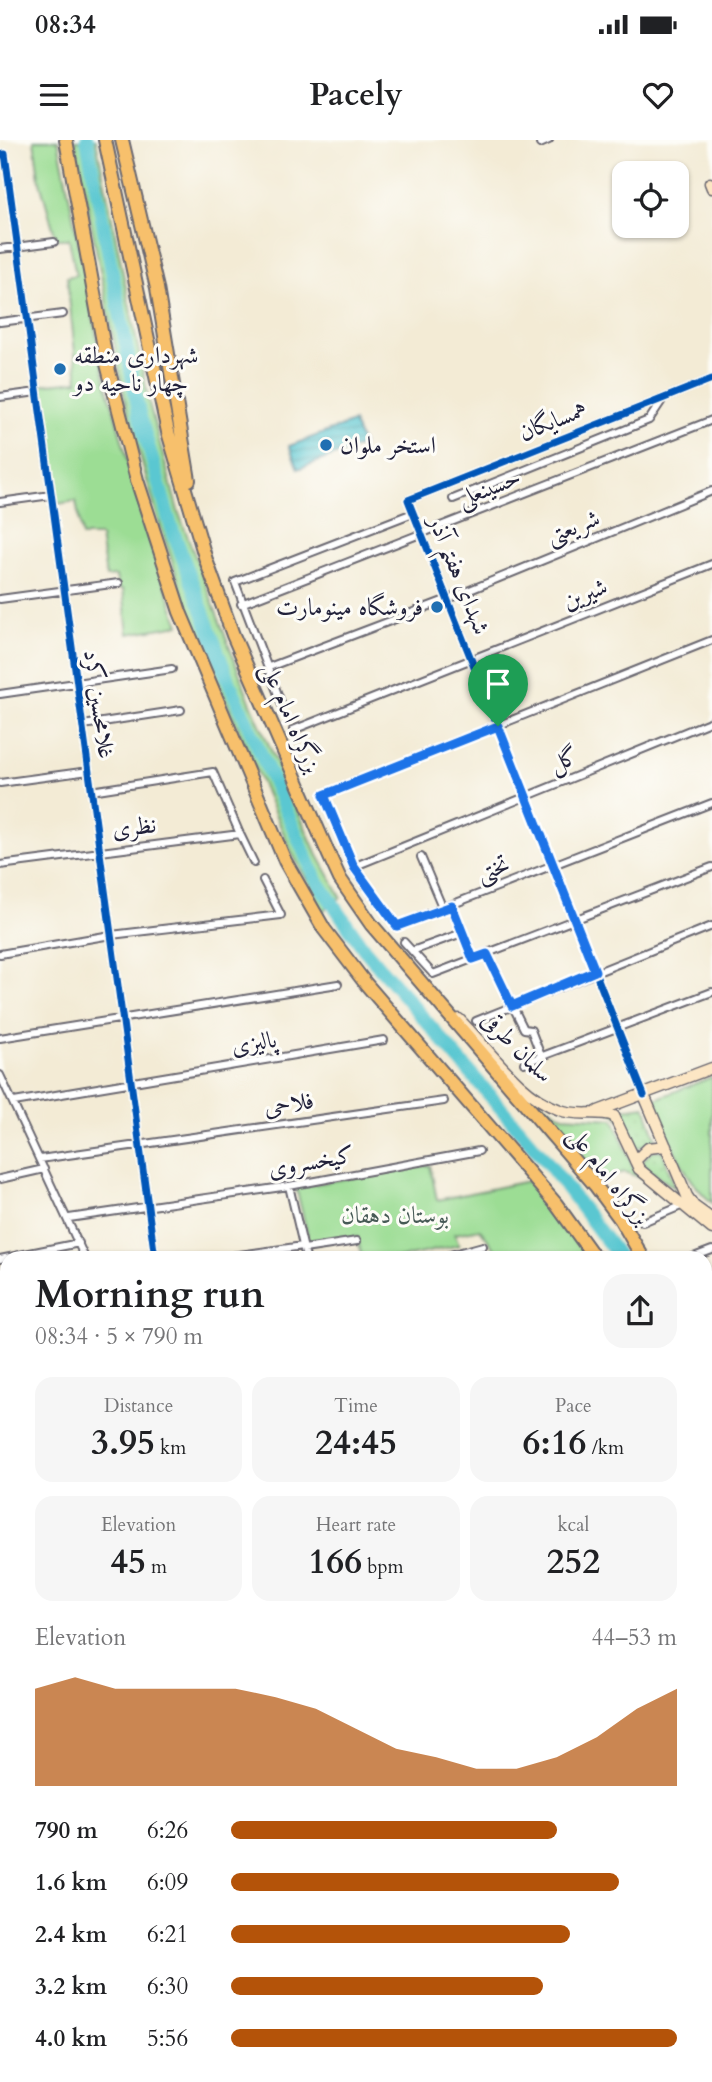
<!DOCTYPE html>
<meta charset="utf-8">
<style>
body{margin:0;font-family:Cardo,Amiri,serif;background:#f6f6f6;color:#202124;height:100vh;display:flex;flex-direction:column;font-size:26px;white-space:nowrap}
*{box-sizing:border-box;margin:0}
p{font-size:23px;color:#757577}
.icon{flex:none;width:38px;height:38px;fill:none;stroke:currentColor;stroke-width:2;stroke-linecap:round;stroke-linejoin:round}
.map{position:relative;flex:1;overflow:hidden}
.panel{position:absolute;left:0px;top:1111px;width:712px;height:831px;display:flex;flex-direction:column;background:#fff;border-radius:21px 21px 0 0;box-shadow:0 2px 5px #0004}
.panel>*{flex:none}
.controls{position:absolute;left:612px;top:21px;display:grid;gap:14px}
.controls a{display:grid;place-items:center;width:77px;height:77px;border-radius:14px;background:#fff;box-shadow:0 2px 5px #0004;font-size:35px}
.pin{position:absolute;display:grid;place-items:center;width:60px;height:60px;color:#fff;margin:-72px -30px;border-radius:50% 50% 50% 0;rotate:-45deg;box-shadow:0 0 7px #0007}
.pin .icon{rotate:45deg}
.round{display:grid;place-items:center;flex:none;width:74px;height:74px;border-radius:21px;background:#f6f6f6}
.overview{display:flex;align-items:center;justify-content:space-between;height:119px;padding:0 35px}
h1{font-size:38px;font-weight:800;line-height:52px}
.metrics{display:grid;grid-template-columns:repeat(3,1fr);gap:10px;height:119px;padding:7px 35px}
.metrics div{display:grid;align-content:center;border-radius:18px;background:#f6f6f6;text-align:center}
.metrics b{font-size:35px;font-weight:800}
.metrics small{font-size:19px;font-weight:400}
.metrics p{font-size:19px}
.chart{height:196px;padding:14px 35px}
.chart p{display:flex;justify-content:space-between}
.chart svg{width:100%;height:126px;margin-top:7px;fill:#b45309;opacity:.7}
ul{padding:0 35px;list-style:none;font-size:23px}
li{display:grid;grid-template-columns:112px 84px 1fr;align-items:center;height:52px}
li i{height:18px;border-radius:9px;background:#b45309}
.status{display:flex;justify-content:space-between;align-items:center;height:49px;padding:0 35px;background:#fff;direction:ltr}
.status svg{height:19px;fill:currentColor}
header{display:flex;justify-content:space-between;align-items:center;height:91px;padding:0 35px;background:#fff;font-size:32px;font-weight:800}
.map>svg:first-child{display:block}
.green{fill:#9cdd94;stroke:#5f8068;stroke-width:2}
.garden{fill:url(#garden-dots);stroke:#5f8068;stroke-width:2}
.water{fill:url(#water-rules);stroke:#3e7486;stroke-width:2}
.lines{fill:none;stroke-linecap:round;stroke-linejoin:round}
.river{stroke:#5ac7d1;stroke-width:14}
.street-casing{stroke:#6b6871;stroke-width:10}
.secondary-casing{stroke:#6b6871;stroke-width:13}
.highway-casing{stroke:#6b6871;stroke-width:16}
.street{stroke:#fff;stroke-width:6}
.secondary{stroke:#fce6c4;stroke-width:10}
.highway{stroke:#f7c06c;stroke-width:12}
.cycleway-casing{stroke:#fdfcf7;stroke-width:11}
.cycleway{stroke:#0057b8;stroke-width:7}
.route-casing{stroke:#fff;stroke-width:14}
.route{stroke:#1a73e8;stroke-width:9}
.poi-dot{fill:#1f6fb2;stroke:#fdfcf7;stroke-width:2.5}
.labels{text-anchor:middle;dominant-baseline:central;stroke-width:6;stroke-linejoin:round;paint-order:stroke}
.poi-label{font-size:24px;fill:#22223b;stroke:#fdfcf7;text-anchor:start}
.street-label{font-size:24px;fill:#22223b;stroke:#fdfcf7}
.park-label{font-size:24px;fill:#475a56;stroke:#fdfcf7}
</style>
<div class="status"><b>08:34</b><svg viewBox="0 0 49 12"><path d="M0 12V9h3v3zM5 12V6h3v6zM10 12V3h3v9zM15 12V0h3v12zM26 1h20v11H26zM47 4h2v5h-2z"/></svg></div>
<header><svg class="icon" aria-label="menu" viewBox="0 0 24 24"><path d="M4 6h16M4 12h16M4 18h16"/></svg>Pacely<svg class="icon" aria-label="heart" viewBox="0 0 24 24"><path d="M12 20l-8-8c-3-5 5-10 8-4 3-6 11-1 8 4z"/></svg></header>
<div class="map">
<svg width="712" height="1942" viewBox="0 0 712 1942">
<defs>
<pattern id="garden-dots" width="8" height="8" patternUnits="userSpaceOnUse" patternTransform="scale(1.75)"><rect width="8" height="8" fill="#9cdd94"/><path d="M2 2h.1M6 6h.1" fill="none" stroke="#86bd80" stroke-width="1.8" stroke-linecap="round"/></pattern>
<pattern id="water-rules" width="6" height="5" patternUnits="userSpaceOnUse" patternTransform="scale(1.75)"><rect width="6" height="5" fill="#5ac7d1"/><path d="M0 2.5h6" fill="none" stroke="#4aa1ab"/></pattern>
</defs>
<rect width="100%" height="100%" fill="#fdfcf7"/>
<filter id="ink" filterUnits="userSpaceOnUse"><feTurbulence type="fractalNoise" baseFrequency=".0143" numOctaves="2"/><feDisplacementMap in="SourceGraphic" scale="14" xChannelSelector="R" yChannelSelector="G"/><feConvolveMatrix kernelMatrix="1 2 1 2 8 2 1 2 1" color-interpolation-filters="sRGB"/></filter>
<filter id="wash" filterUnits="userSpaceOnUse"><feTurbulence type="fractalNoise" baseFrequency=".00686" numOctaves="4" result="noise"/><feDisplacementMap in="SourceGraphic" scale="28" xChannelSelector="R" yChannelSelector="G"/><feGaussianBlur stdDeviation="1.57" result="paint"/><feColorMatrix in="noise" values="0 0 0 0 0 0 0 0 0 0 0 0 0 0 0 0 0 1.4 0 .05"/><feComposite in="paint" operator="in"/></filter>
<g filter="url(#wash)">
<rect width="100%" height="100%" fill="#f3ebd5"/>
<path class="green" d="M 34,0 L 58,0 L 105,238 L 151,405 L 179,485 L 128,494 L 123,449 L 118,449 L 116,436 L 106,437 L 100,396 L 82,396 L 76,361 L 57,364 L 39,245 L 78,241 L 67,137 L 76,135 L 69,99 L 56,99 L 39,38 Z
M 75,0 L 96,0 L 150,267 L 178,371 L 251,564 L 315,710 L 341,757 L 323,771 L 292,713 L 216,537 L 191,478 L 157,376 L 126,264 Z
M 712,937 L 712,1063 C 682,1037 668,996 653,960 Z
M 516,948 L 563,976 L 614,979 L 633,1028 L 645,1039 L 625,1032 L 596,1039 Z
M 430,1025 L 437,1060 L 528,1041 L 561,1078 L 588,1118 L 506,1118 L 501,1111 L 496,1111 L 480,1089 L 455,1094 L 459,1105 L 400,1118 L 362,1118 L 357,1097 L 310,1105 L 296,1047 Z"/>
<path class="garden" d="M 645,966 L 656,999 L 634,1011 C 628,996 625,975 607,971 Z
M 662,1010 L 675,1048 L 640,1024 L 652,1011 Z"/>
<path class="water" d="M 353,282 L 363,305 L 298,329 L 289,306 Z"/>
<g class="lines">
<path class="river" d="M 87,0 L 139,273 L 170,383 L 227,537 L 316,739 L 364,809 L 547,1022 L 620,1118
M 705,1277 L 712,1290"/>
</g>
</g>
<g filter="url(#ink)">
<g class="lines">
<defs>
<path id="street" d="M 540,4 L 549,0
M 0,15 L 5,14 L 155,1118
M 0,109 L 54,102
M 0,182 L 63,174
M 0,257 L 37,252
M 453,359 L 649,280 L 663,259
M 0,362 L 51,355
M 0,459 L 119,443
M 241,464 L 712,280
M 712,500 L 324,655 L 353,727 L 397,786 L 712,663
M 269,527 L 448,459 L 712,351
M 0,554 L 172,529
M 282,565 L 235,442 L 413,373
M 83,585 L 181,570
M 293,590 L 712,424
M 0,643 L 89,631
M 91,651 L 213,632 L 240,694
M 421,717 L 443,769
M 0,725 L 240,694 L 254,723
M 353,727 L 712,581
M 452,766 L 473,819
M 404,802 L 433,834 L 712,727
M 412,811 L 462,793
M 0,814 L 111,795 L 281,775 L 263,740
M 487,814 L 524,889 L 531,890 L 541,916
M 476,881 L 712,786
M 0,898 L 338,844
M 524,923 L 712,852
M 0,935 L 85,1118
M 644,955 L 408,360 L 712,239
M 14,962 L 384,900
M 40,1019 L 444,961
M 0,1039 L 44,1029
M 289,1046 L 306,1118
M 69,1078 L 289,1046 L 479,1011
M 643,1082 L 681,1066
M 304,1109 L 357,1101
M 218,1118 L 303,1106
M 439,1118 L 483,1106
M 691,1118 L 712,1110
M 0,1119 L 79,1103
M 0,1197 L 7,1196
M 0,1254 L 7,1252
M 0,1334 L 7,1333
M 0,1378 L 7,1377
M 0,1504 L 7,1503
M 0,1640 L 4,1658
M 0,1747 L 7,1745
M 705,1762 L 712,1760
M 705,1814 L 712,1812
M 705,1878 L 712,1877
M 36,1936 L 37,1942
M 55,1942 L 78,1937
M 346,1942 L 378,1936"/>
<path id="secondary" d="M 710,43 L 712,48
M 459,879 C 489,909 520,956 560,970 C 578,977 596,970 614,976 L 639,1029 L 712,1089
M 644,955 L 687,1056 L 694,1066 L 712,1079
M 598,971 L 712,928
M 635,1021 L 648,1008 L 666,1006
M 705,1149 L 712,1146
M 705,1161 L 712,1158
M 0,1660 L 7,1658
M 0,1675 L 7,1673
M 493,1936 L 495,1942"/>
<path id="highway" d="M 66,0 L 107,224 L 137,340 L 180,472 L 285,721 L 324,789 L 366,844 L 556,1064 L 595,1118
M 105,0 L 168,292 L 206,420 L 233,495 L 329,715 L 340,739 L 371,784 L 595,1045 L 621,1080 L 643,1118
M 122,0 L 157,148 L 189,340
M 705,1242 L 712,1255
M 705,1323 L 712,1342
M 705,1561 L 712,1516
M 705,1591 L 712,1569
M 705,1615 L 712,1612
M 705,1637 L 712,1634
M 705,1651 L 712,1650
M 0,1840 L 7,1837
M 0,1863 L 7,1861"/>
</defs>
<use href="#street" class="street-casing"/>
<use href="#secondary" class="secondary-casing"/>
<use href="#highway" class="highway-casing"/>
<use href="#street" class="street"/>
<use href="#secondary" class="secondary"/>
<use href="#highway" class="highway"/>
<defs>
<path id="cycleway" d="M 0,15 L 5,14 L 155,1118
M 644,955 L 408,360 L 712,239"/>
</defs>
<use href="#cycleway" class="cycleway-casing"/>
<use href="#cycleway" class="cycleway"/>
</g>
</g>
<g class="lines" filter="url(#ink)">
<defs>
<path id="route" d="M 498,586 L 595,831 L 512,866 L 487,814 L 473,819 L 452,766 L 397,786 L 354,727 L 324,655 Z"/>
</defs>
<use href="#route" class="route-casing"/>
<use href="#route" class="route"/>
</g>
<g class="poi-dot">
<circle cx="60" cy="229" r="7"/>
<circle cx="326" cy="305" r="7"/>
<circle cx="437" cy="467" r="7"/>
</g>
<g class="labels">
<g class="poi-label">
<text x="74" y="215">شهرداری منطقه<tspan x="74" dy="28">چهار ناحیه دو</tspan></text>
<text x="340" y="305">استخر ملوان</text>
<text x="423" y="467" text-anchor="end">فروشگاه مینومارت</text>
</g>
<g class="street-label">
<text transform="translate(553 281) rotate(-22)">همسایگان</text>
<text transform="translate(489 348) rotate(-22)">حسینعلی</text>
<text transform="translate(573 387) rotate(-22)">شریعتی</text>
<text transform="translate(459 435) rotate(68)">شهدای هفتم آذر</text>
<text transform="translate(585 454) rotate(-22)">شیرین</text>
<text transform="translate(99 564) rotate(82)">غلامحسین کرد</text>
<text transform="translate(291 578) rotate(67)">بزرگراه امام علی</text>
<text transform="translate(564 620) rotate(-22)">گل</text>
<text transform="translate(134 687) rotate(-7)">نظری</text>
<text transform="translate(493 729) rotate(-21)">تختی</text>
<text transform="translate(254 903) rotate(-10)">پالیزی</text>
<text transform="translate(517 907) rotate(45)">سلمان طرقی</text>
<text transform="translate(289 964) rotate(-8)">فلاحی</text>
<text transform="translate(311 1022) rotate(-10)">کیخسروی</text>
<text transform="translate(609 1036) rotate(52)">بزرگراه امام علی</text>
</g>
<g class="park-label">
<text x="395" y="1075">بوستان دهقان</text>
</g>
</g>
</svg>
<div class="controls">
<a><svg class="icon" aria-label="locate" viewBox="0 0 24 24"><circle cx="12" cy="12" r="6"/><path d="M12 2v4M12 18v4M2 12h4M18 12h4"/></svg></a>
</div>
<div class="pin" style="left:498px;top:586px;background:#1e9e55"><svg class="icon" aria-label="arrive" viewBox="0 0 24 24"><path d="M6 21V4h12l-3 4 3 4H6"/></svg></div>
<section class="panel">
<div class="overview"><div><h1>Morning run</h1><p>08:34 · 5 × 790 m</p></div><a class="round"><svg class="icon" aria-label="share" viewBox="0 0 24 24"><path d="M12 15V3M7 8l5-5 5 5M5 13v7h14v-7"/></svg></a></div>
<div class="metrics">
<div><p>Distance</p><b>3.95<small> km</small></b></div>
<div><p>Time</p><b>24:45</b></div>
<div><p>Pace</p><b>6:16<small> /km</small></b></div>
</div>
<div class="metrics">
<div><p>Elevation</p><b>45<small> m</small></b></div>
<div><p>Heart rate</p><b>166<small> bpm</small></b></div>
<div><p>kcal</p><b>252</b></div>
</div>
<div class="chart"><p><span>Elevation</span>44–53 m</p>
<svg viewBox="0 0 160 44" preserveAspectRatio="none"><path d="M0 44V10L10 6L20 10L30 10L40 10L50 10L60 13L70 17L80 24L90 31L100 34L110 38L120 38L130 34L140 27L150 17L160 10V44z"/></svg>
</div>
<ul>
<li><b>790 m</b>6:26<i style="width:73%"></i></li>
<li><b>1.6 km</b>6:09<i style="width:87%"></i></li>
<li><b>2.4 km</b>6:21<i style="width:76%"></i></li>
<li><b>3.2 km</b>6:30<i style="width:70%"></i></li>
<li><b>4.0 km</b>5:56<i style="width:100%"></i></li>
</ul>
</section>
</div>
